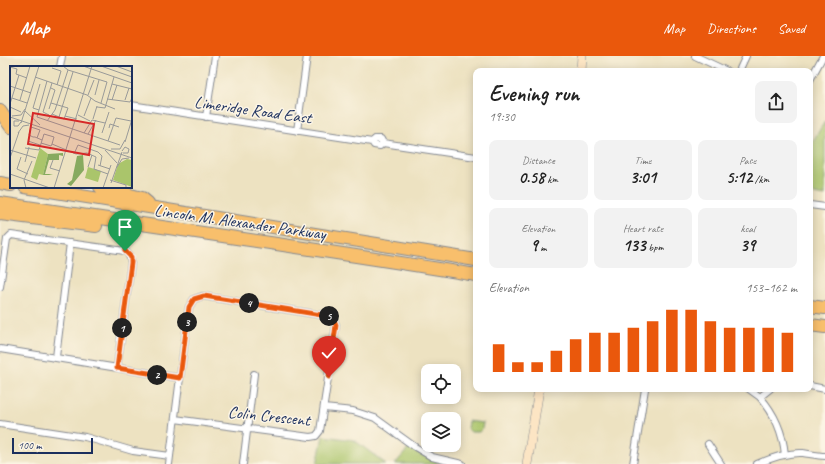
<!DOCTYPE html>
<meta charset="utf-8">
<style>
body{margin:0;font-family:Caveat,sans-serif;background:#f2f2f2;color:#222;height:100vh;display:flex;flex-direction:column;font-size:15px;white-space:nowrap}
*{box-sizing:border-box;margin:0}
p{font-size:13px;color:#767676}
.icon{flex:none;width:22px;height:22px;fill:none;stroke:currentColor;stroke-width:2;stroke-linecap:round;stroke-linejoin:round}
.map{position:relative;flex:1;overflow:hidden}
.drawer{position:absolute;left:473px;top:12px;width:340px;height:324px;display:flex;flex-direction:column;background:#fff;border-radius:8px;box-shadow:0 2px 10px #0003}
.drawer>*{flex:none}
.fabs{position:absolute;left:421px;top:308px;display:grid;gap:8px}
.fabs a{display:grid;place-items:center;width:40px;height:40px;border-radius:8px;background:#fff;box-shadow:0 2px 10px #0003;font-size:20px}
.scale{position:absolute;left:12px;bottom:10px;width:81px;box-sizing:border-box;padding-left:4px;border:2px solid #1b2f5e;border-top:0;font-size:11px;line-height:14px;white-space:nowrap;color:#1b2f5e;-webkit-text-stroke:3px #fcf5e5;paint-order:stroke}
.pin{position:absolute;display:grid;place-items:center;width:34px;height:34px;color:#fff;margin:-41px -17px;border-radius:50% 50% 50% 0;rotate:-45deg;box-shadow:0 0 4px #0007}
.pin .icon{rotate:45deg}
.km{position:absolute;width:20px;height:20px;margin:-10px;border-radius:50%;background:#222;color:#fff;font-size:11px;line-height:20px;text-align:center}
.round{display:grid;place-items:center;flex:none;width:42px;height:42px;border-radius:8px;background:#f2f2f2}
.overview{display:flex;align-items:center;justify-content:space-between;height:68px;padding:0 16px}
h1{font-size:22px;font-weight:800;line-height:30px}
.figures{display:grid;grid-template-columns:repeat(3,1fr);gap:6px;height:68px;padding:4px 16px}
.figures div{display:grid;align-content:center;border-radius:8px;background:#f2f2f2;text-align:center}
.figures b{font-size:17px;font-weight:800}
.figures small{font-size:11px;font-weight:400}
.figures p{font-size:11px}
.chart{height:112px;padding:8px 16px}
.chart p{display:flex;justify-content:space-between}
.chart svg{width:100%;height:72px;margin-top:4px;stroke:#ea580c;stroke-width:6}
header{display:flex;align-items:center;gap:24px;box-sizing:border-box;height:56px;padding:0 20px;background:#ea580c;color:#fff}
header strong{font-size:19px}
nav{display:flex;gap:22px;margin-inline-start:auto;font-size:14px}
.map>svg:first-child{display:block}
.green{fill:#aac56b;stroke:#627a64}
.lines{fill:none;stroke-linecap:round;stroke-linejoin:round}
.minor-casing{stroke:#848890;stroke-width:8}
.secondary-casing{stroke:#848890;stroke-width:10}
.motorway-casing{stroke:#848890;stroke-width:14}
.minor{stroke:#fff;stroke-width:6}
.secondary{stroke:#fce5c4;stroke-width:9}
.motorway{stroke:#f8bf6c;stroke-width:12}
.route-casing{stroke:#fff;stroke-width:8}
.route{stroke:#ea580c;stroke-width:5}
.labels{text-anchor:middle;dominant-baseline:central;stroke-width:3;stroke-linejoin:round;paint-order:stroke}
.street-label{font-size:17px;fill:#1b2f5e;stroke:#fcf5e5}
.inset-road{fill:none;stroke:#999a99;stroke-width:1}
.view{fill:#d62828;fill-opacity:0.15;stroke:#d62828;stroke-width:2}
.inset-edge{fill:none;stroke:#1b2f5e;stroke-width:2}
</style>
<header>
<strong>Map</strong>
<nav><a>Map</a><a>Directions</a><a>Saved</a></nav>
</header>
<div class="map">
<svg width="825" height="408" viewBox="0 0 825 408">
<rect width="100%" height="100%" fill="#fcf5e5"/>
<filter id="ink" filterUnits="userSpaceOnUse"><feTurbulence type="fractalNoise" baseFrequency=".025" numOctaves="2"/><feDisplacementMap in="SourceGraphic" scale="8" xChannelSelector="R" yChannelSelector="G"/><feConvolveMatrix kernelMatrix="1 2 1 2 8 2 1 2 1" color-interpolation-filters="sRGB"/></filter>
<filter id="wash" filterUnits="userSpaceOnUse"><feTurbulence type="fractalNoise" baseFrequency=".012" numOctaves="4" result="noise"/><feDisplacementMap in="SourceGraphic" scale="16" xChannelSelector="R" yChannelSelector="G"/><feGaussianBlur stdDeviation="0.9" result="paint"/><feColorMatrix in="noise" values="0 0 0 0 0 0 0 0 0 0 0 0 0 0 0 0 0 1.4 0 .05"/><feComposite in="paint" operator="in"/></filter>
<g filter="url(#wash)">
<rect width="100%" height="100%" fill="#ede2c1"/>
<path class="green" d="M 825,65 L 825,140 L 810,137 L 810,97 L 811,88 Z
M 468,365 L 483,367 L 482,373 L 479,376 L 471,376 L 467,372 Z
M 323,380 L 354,384 L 386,408 L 317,408 Z
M 409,392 L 441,408 L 395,408 Z"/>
</g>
<g filter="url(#ink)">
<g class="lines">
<defs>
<path id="minor" d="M 695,0 L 727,15
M 60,11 L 62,0
M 739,15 L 746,0
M 810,24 L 823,0
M 131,49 L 372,86 L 374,89 L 380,90 L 383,87 L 476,101
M 206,61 L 215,0
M 297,75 L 307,0
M 372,86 L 375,83 L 381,83 L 383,87
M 810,149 L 825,151
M 0,231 L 7,183 L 11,179 L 125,195 C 129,198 131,201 131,207 L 117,312
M 0,293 L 180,322
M 56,301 L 70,187
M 810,330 L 825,333
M 749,333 L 760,341 L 770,333
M 760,341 C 775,358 783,376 785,399
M 324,352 L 353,355 L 375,362 L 415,391 L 432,401 L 462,408
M 0,368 L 85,381 L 133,395 L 170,400
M 708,388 L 721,408
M 169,408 L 189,251 L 194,243 L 203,240 L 328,260 L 334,264 L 336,269 L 320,375 L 316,380 L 310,381 L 175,363
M 243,408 L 254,318
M 633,408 L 645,333
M 757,408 C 771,402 787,396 803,397 C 810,398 818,400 825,400"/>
<path id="secondary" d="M 581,15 L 582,0
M 527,408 L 539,333"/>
<path id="motorway" d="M 0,55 L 11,71
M 0,127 L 11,129
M 25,131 L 476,204
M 100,131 L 142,142 L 148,147
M 0,147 C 159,171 318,193 476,219
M 0,158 L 96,170
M 810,250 L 825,252
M 810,269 L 825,271"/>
</defs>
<use href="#minor" class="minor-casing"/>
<use href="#secondary" class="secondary-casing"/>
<use href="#motorway" class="motorway-casing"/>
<use href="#minor" class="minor"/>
<use href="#secondary" class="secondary"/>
<use href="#motorway" class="motorway"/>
</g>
</g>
<g class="lines" filter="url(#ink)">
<defs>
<path id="route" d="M 125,195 L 131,201 L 131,207 L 117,312 L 180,322 L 189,251 L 194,243 L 204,240 L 328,260 L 334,264 L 336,269 L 329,321"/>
</defs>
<use href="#route" class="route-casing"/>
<use href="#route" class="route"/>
</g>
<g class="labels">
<g class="street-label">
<text transform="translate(253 54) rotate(8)">Limeridge Road East</text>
<text transform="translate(240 166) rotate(8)">Lincoln M. Alexander Parkway</text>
<text transform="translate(269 360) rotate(6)">Colin Crescent</text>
</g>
</g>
<g transform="translate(10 10)">
<rect width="122" height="122" fill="#ede2c1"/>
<path d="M 30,82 L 38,88 L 33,109 L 29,108 L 27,114 L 21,111 ZM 117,93 L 122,94 L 122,121 L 103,114 L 108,98 ZM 78,101 L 91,105 L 88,116 L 75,112 Z" fill="#aac56b"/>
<path d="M 53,87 L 53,90 L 49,89 L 49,94 L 39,94 L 35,108 L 39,108 L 43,109 L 33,109 L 38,88 ZM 73,89 L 74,104 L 61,120 L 57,118 L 62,114 L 67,90 Z" fill="#87aa5f"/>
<path class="inset-road" d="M 53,0 L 58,4 L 97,16 L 91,37M 73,0 L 122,17M 91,0 L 122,11M 106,0 L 122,6M 0,1 L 7,3 L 6,8 L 17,12M 42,2 L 51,5 L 47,19M 25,11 L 77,29 L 85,35 L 105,43M 37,15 L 27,51 L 110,79M 102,18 L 122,23M 0,20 L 21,27M 78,29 L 84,14M 85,29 L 89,14M 2,32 L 17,37M 97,33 L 120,36 L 122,32M 10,34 L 20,0M 102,34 L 107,19M 115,34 L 119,22M 41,37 L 58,42 L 54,53 L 42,48M 0,38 L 9,9M 0,41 L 11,46M 87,41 L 95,42 L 104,11M 39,43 L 45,24 L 41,22M 29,44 L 23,42 L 30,18M 15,45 L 30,59M 39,49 L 33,46 L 42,17M 68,49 L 80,55M 2,50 L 11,49 L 15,43M 55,50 L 67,53M 74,50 L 81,32M 0,51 L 122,92M 49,51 L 63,6M 83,53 L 87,40M 9,55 L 4,55 L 4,60 L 8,60 L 11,56M 37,55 L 45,44 L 58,4M 11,57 L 29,0M 99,62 L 100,58 L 109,61M 8,67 L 13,60 L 19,59M 74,67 L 82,54 L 95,57M 92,67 L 99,46M 78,68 L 86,54M 27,72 L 30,64 L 21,61 L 19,69 L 23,71 L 25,71 L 32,74M 18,75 L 30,79M 98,75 L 106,52 L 121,55M 115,76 L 122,53M 31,77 L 41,80 L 42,78M 42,78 L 66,88 L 77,87 L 86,91 L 84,103 L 98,108M 15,82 L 29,84 L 34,68 L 44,71 L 42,78M 101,83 L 110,83 L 115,74M 0,84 L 26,92M 95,84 L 107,97M 112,85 L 115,81 L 119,83 L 118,87 L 113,87M 64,88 L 68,79 L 88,86 L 92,90 L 90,100M 11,91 L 7,103 L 18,108M 0,92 L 9,66M 43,94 L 40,102 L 50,105M 15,96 L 19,81M 88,99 L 100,103M 78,101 L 82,89M 107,101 L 112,93 L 119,92M 0,108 L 40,122M 100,114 L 116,119 L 116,122M 101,117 L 112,86M 16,122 L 14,114 L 22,95M 44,122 L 82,0M 93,122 L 101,99"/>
<path class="view" d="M 23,47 L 84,58 L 79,89 L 18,78 Z"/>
<rect width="122" height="122" class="inset-edge"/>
</g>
</svg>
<div class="fabs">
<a><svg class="icon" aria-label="locate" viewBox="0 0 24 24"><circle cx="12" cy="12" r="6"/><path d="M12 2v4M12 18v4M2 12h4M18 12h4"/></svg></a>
<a><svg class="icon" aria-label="layers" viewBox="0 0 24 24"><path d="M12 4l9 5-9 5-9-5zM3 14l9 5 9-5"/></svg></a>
</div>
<div class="scale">100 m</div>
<div class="pin" style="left:125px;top:195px;background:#1e9e55"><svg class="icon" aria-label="arrive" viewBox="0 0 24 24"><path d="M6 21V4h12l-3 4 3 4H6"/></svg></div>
<div class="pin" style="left:329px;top:321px;background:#d93025"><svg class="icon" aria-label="check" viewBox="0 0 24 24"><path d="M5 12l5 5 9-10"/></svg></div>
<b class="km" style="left:122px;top:272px">1</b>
<b class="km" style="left:157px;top:319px">2</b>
<b class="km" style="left:187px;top:266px">3</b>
<b class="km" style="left:249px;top:247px">4</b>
<b class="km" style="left:329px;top:260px">5</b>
<section class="drawer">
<div class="overview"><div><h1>Evening run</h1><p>19:30</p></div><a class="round"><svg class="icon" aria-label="share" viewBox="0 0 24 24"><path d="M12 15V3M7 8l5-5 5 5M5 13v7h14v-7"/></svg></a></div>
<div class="figures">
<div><p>Distance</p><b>0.58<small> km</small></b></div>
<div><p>Time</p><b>3:01</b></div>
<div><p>Pace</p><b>5:12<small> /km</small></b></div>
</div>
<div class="figures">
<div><p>Elevation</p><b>9<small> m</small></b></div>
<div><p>Heart rate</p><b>133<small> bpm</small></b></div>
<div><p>kcal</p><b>39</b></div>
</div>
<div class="chart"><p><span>Elevation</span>153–162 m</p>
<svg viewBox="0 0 160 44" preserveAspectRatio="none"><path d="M5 44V27M15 44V38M25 44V38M35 44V31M45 44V24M55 44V20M65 44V20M75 44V17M85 44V13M95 44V6M105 44V6M115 44V13M125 44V17M135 44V17M145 44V17M155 44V20"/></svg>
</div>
</section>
</div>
